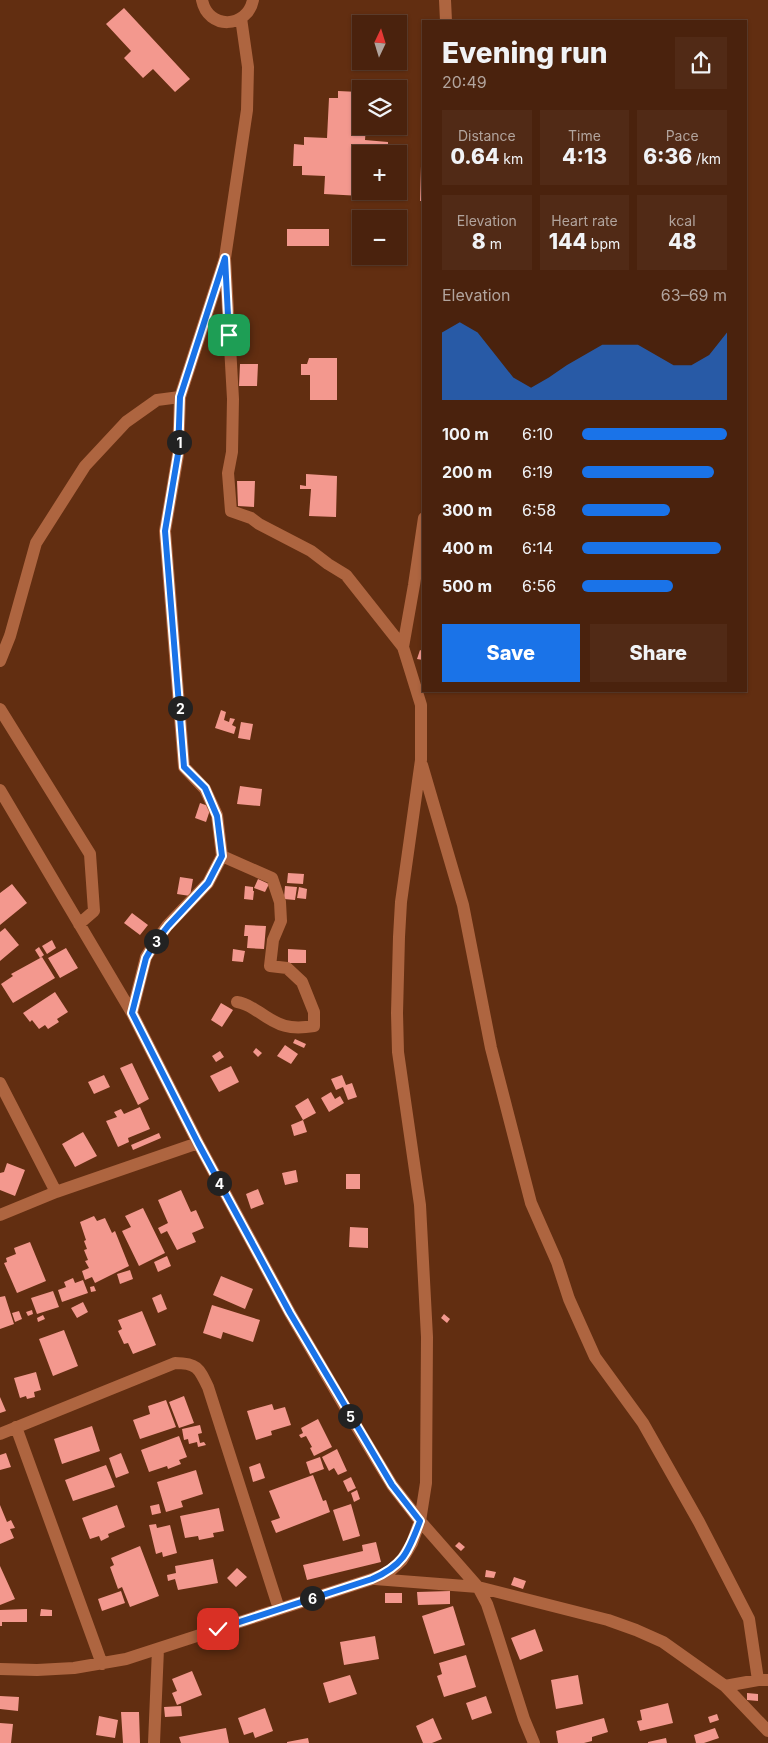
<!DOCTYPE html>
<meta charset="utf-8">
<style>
body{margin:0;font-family:Inter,sans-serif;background:#512a16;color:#f1f3f6;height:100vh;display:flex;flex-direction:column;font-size:19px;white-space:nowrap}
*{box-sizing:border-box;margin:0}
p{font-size:16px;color:#b2a49d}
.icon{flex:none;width:28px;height:28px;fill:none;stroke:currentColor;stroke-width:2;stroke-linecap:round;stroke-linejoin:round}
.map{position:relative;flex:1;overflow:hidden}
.panel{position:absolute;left:422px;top:20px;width:325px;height:672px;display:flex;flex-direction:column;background:#4a220d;border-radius:0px;box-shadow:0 1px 4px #0004,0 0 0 1px #613f2e}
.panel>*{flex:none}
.needle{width:32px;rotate:4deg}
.buttons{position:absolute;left:352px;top:15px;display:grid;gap:10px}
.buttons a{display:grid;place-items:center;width:55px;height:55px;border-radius:0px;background:#4a220d;box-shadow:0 1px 4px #0004,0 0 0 1px #613f2e;font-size:25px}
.pin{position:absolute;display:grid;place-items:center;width:42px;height:42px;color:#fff;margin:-21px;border-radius:10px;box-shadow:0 2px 8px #0006}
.km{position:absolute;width:25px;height:25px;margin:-12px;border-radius:50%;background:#222;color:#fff;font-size:14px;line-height:25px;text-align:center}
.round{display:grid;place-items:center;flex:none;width:52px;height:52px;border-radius:0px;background:#512a16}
.overview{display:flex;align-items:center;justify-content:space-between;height:85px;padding:0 20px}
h1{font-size:28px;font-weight:800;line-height:38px}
.figures{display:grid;grid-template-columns:repeat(3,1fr);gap:8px;height:85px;padding:5px 20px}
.figures div{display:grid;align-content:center;border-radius:0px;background:#512a16;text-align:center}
.figures b{font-size:21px;font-weight:800}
.figures small{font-size:14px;font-weight:400}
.figures p{font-size:14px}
.chart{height:140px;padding:10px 20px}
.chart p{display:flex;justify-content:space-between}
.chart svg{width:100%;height:90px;margin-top:5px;fill:#1a73e8;opacity:.7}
.button{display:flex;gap:10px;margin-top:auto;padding:10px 20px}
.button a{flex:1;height:58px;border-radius:0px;background:#1a73e8;color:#fff;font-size:20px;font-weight:800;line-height:58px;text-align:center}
.button a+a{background:#512a16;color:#f1f3f6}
ul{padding:0 20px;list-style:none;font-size:16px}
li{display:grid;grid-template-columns:80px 60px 1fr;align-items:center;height:38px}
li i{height:12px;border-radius:6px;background:#1a73e8}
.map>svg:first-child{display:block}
.building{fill:#f3988e}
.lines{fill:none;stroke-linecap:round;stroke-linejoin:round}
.minor{stroke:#ae6540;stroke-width:12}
.route-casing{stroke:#fff;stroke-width:10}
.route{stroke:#1a73e8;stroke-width:6}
</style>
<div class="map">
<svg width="768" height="1743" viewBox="0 0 768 1743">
<rect width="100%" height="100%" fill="#622e11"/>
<path class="building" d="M 124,8 L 190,79 L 175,92 L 153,69 L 143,78 L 124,58 L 131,51 L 106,24 Z
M 338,91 L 359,92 L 358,99 L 361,99 L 361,126 L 366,126 L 365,140 L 388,142 L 388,149 L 397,150 L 397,154 L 361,154 L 362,196 L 324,194 L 325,176 L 302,175 L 302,166 L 293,166 L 294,144 L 304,145 L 304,137 L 327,138 L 329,98 L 338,98 Z
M 421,166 L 424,166 L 424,201 L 420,201 Z
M 287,229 L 329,229 L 329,246 L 287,246 Z
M 309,358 L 337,358 L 337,400 L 310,400 L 310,375 L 301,375 L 301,364 L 307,364 Z
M 240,364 L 258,364 L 257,386 L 239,386 Z
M 306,474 L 337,476 L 336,517 L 309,516 L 311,489 L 300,489 L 300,485 L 306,486 Z
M 237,481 L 255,481 L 254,507 L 238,506 Z
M 420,650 L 424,652 L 423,660 L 417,659 Z
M 221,710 L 226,712 L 224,720 L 229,722 L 230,718 L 235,719 L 232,725 L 236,727 L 234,734 L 215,728 Z
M 241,722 L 253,724 L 250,740 L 238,738 Z
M 240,786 L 262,789 L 260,806 L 237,804 Z
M 200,803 L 211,807 L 206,822 L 195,818 Z
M 288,873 L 304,874 L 303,884 L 287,883 Z
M 180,877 L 193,879 L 190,896 L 177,894 Z
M 258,879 L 269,884 L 265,892 L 254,888 Z
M 12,884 L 27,903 L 0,925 L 0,893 Z
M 245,886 L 253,887 L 253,891 L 254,891 L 253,900 L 244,899 Z
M 285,886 L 297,887 L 295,900 L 284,899 Z
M 299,887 L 307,889 L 306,899 L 297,898 Z
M 132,913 L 148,925 L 140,935 L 124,923 Z
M 245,925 L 266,926 L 264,949 L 247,948 L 248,936 L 244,936 Z
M 5,928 L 19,945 L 0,961 L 0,932 Z
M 52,940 L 56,948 L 47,954 L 42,946 Z
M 39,947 L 44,955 L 40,958 L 35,950 Z
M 66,948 L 78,968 L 60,978 L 48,958 Z
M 233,949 L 245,951 L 243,962 L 232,961 Z
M 288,949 L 306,950 L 306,963 L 288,963 Z
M 42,957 L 55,978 L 13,1003 L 1,984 L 13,976 L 11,974 Z
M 55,992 L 68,1012 L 57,1019 L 59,1022 L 48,1029 L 45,1025 L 39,1029 L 32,1020 L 30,1022 L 23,1013 Z
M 221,1003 L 233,1010 L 222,1027 L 211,1020 Z
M 295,1039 L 306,1044 L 304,1048 L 293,1043 Z
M 285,1045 L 298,1054 L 291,1064 L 277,1056 Z
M 256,1048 L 262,1053 L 258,1057 L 253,1052 Z
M 220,1051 L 224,1057 L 216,1062 L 212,1056 Z
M 132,1063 L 149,1099 L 138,1105 L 120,1068 Z
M 231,1066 L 239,1082 L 219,1092 L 210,1076 Z
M 104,1075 L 110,1087 L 94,1094 L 88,1082 Z
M 342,1075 L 346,1085 L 352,1083 L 357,1097 L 348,1100 L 343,1087 L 336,1090 L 331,1079 Z
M 331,1092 L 335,1099 L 340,1096 L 344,1103 L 329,1112 L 321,1098 Z
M 308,1098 L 316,1113 L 303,1120 L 295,1106 Z
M 140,1107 L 150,1129 L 128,1138 L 129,1142 L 118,1147 L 106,1121 L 117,1117 L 114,1112 L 121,1109 L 124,1114 Z
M 303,1120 L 307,1132 L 294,1136 L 291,1125 Z
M 83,1132 L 97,1156 L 75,1167 L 62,1144 Z
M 159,1133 L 161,1138 L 133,1150 L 131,1145 Z
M 7,1163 L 25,1170 L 15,1196 L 0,1190 L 0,1173 L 4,1172 Z
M 296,1170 L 298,1182 L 285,1185 L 282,1173 Z
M 346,1174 L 360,1174 L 360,1189 L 346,1189 Z
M 258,1189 L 264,1204 L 251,1209 L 246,1194 Z
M 181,1190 L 191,1212 L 196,1210 L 204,1228 L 192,1233 L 196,1242 L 177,1250 L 167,1231 L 161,1234 L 158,1228 L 168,1223 L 158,1200 Z
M 143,1208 L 165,1253 L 139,1266 L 122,1231 L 131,1227 L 125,1216 Z
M 94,1216 L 97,1221 L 105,1218 L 112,1233 L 115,1231 L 129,1266 L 95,1283 L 92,1277 L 85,1280 L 82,1271 L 89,1268 L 85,1261 L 88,1260 L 84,1250 L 87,1249 L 84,1241 L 86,1240 L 80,1222 Z
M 350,1227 L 368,1228 L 368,1248 L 349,1247 Z
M 30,1242 L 46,1281 L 17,1293 L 4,1263 L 7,1262 L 6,1258 L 16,1254 L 14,1248 Z
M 167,1256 L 171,1266 L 158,1272 L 154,1262 Z
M 130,1270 L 133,1279 L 120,1284 L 117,1274 Z
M 221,1276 L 253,1289 L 245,1309 L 213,1295 Z
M 73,1278 L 75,1283 L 83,1280 L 88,1293 L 62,1302 L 58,1290 L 66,1287 L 64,1282 Z
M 94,1286 L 96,1291 L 91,1292 L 90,1287 Z
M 53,1291 L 59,1307 L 37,1314 L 31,1298 Z
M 161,1294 L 167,1309 L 158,1313 L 152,1298 Z
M 5,1296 L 14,1324 L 0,1329 L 0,1297 Z
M 83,1302 L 88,1312 L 77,1318 L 71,1308 Z
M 212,1305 L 260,1320 L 253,1342 L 223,1332 L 221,1339 L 203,1333 Z
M 32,1310 L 33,1314 L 28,1316 L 26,1312 Z
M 19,1311 L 22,1319 L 15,1322 L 12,1313 Z
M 142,1311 L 156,1345 L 133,1354 L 128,1343 L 124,1344 L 118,1331 L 122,1329 L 118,1320 Z
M 444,1314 L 450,1319 L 447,1323 L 441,1318 Z
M 43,1315 L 45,1319 L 38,1322 L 37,1318 Z
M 64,1330 L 78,1366 L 53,1376 L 39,1339 Z
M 36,1372 L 41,1390 L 34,1392 L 35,1397 L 27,1399 L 26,1396 L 20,1398 L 14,1378 Z
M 184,1396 L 194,1423 L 179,1428 L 169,1402 Z
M 0,1397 L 6,1411 L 0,1413 Z
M 166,1400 L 176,1427 L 140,1439 L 133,1420 L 150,1414 L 148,1406 Z
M 272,1404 L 274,1410 L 285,1407 L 291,1425 L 271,1431 L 272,1435 L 256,1440 L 247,1411 Z
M 318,1419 L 332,1447 L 314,1456 L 310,1448 L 312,1447 L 306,1436 L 301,1438 L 299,1435 L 303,1433 L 301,1428 Z
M 200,1425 L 202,1433 L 198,1434 L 200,1443 L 204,1442 L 206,1445 L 198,1447 L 197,1442 L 189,1444 L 188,1439 L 184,1440 L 182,1429 Z
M 92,1426 L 100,1451 L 62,1464 L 54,1439 Z
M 179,1436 L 187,1457 L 179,1460 L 181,1464 L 168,1469 L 167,1466 L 149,1472 L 141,1450 Z
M 337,1449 L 347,1471 L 338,1475 L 334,1468 L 329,1471 L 322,1457 Z
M 6,1453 L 11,1467 L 0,1470 L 0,1455 Z
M 121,1453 L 129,1473 L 116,1478 L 109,1458 Z
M 320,1457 L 324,1469 L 310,1474 L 306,1462 Z
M 260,1463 L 265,1478 L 253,1482 L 249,1467 Z
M 106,1465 L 115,1487 L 73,1501 L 65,1480 Z
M 196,1470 L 203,1494 L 181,1501 L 183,1507 L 166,1512 L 157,1482 Z
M 313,1475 L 323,1501 L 326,1500 L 330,1512 L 276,1533 L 271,1521 L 280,1518 L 269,1491 Z
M 351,1477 L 356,1488 L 348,1492 L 343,1481 Z
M 357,1490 L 360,1499 L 354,1502 L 351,1493 Z
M 159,1504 L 161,1513 L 152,1515 L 150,1506 Z
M 351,1504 L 360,1536 L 343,1541 L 333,1510 Z
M 0,1505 L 7,1522 L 11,1520 L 15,1528 L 10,1529 L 14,1538 L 0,1544 Z
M 117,1505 L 125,1527 L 108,1534 L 109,1537 L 101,1541 L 99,1536 L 90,1539 L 82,1518 Z
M 219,1508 L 224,1531 L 213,1533 L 214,1537 L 199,1540 L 198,1536 L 185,1538 L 180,1516 Z
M 156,1524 L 157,1528 L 170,1525 L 177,1553 L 163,1557 L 162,1552 L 156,1554 L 149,1525 Z
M 376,1542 L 381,1562 L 307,1580 L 303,1565 L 363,1551 L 362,1545 Z
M 459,1542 L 465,1547 L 461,1551 L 455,1546 Z
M 140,1546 L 159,1596 L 130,1607 L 122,1587 L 118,1589 L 110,1567 L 114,1565 L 111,1558 Z
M 213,1559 L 218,1583 L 178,1590 L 175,1579 L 168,1581 L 167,1575 L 176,1573 L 175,1566 Z
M 0,1566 L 15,1599 L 0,1605 Z
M 237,1568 L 247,1577 L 236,1587 L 227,1578 Z
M 486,1570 L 496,1572 L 494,1578 L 485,1577 Z
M 514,1577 L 526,1581 L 523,1589 L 511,1585 Z
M 121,1591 L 125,1603 L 102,1611 L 98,1599 Z
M 450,1591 L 450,1604 L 418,1605 L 417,1592 Z
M 385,1593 L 402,1593 L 402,1603 L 385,1603 Z
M 453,1606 L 465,1645 L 434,1654 L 422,1616 Z
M 27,1609 L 27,1622 L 2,1622 L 2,1626 L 0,1626 L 0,1610 Z
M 41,1609 L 52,1610 L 52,1616 L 40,1616 Z
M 535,1629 L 543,1651 L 520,1660 L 511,1638 Z
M 375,1636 L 379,1659 L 344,1665 L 340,1642 Z
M 466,1655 L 476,1687 L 444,1697 L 437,1676 L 442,1674 L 439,1663 Z
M 192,1671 L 202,1695 L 177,1705 L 172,1693 L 177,1691 L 172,1679 Z
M 350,1675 L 357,1694 L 329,1703 L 323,1683 Z
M 578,1675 L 583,1704 L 556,1709 L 551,1680 Z
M 747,1693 L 758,1694 L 758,1701 L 747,1700 Z
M 0,1696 L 19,1697 L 18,1711 L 0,1709 Z
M 486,1696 L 492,1713 L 472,1720 L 466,1703 Z
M 668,1703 L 673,1723 L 640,1731 L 637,1721 L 642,1720 L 640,1710 Z
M 181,1706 L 182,1716 L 165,1717 L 164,1707 Z
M 265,1708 L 273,1731 L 255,1738 L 253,1732 L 244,1735 L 238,1718 Z
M 121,1712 L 139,1712 L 140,1743 L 123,1743 Z
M 717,1714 L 719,1720 L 710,1723 L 708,1717 Z
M 99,1716 L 118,1720 L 115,1738 L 96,1735 Z
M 433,1718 L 442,1739 L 432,1743 L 423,1743 L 416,1726 Z
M 604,1718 L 608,1732 L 592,1737 L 592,1741 L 584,1743 L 558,1743 L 556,1731 Z
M 0,1723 L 13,1724 L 11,1743 L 0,1743 Z
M 226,1728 L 229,1743 L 181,1743 L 179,1737 Z
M 715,1728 L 719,1738 L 704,1743 L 696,1743 L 694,1735 Z
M 308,1738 L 309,1743 L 287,1743 L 287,1742 Z
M 666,1738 L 667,1743 L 648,1743 L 648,1742 Z"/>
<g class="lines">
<path class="minor" d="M 202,0 C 208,30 247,29 253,0
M 445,0 L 446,21
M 403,647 L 414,585 L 424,518
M 0,661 L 10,636 L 36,543 L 85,466 L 126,422 L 157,400 L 180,397
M 0,709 L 90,854 L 94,911 L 79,924
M 422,765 L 463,905 L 491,1048 L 531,1203 L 557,1262 L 569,1299 L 595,1357 L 643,1423 L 699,1522 L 749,1619 L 758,1680
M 0,790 L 132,1013 L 198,1143 L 290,1313 L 352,1419 L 392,1485 L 420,1521 L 478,1587 L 487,1604 L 495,1628 L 524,1719 L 534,1743
M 222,856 L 272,878 L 280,902 L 281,921 L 273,940 L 270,966 L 287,968 L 302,982 L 314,1012 L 314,1026 C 289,1030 279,1026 259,1012 C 252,1008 246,1003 237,1002
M 132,1013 L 146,957 L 154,944 L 167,926 L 208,883 L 222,856 L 217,815 L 205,789 L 184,767 L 165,531 L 178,455 L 180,397 L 225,258 L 247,110 L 248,67 L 241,18
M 0,1083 L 56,1192
M 0,1215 L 56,1192 L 198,1143
M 16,1427 L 102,1664
M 0,1434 L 175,1363 C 197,1363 199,1368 208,1387 L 279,1609
M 375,1579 L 478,1587 L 608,1620 L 636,1630 L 663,1642 L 725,1686 L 768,1731
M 0,1669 L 37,1670 L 74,1668 L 126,1659 L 372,1579 L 389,1572 L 402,1560 L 412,1543 L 420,1521 L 426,1483 L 427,1337 L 420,1205 L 398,1052 L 397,1013 L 399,937 L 401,902 L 421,760 L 421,705 L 403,647 L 346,575 L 328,564 L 311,551 L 259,524 L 251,518 L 231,511 L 228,473 L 232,452 L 233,399 L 225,258
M 725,1686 L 758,1680 L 768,1680
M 154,1743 L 158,1649"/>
</g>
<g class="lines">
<defs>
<path id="route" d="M 218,1629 L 372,1579 C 404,1565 408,1552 420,1521 L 392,1485 L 290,1313 L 198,1143 L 132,1013 L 146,958 L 154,944 L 168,926 L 208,883 L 222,856 L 217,816 L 205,788 L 184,767 L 165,531 L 178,454 L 180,397 L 225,258 L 229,335"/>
</defs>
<use href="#route" class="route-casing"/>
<use href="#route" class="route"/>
</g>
</svg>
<div class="buttons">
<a><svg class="needle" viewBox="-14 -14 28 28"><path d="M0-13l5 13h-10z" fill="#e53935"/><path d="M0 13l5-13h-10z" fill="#b2a49d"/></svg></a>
<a><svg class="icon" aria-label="layers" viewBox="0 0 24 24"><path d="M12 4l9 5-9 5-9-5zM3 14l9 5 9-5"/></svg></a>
<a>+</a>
<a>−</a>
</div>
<div class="pin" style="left:229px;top:335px;background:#1e9e55"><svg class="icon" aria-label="arrive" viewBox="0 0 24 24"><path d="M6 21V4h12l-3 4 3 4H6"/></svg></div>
<div class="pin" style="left:218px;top:1629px;background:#d93025"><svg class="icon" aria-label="check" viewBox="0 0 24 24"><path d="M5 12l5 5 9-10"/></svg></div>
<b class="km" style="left:179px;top:442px">1</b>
<b class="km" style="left:180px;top:708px">2</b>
<b class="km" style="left:156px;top:941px">3</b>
<b class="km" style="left:219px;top:1183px">4</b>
<b class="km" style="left:350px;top:1416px">5</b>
<b class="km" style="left:312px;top:1598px">6</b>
<section class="panel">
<div class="overview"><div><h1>Evening run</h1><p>20:49</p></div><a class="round"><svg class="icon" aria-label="share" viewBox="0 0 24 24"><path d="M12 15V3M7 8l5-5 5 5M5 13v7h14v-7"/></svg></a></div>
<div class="figures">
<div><p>Distance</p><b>0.64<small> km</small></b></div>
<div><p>Time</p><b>4:13</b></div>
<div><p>Pace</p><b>6:36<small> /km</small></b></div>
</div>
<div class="figures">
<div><p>Elevation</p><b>8<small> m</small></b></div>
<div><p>Heart rate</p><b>144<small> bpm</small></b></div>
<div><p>kcal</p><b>48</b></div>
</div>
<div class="chart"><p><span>Elevation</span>63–69 m</p>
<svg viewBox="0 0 160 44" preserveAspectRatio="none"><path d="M0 44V11L10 6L20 11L30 22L40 33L50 38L60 33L70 27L80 22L90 17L100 17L110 17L120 22L130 27L140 27L150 22L160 11V44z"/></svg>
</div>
<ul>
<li><b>100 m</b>6:10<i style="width:100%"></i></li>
<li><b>200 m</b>6:19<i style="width:91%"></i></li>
<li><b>300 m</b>6:58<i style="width:61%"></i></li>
<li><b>400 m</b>6:14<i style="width:96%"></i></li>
<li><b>500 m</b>6:56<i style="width:63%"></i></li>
</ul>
<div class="button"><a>Save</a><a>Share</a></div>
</section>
</div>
